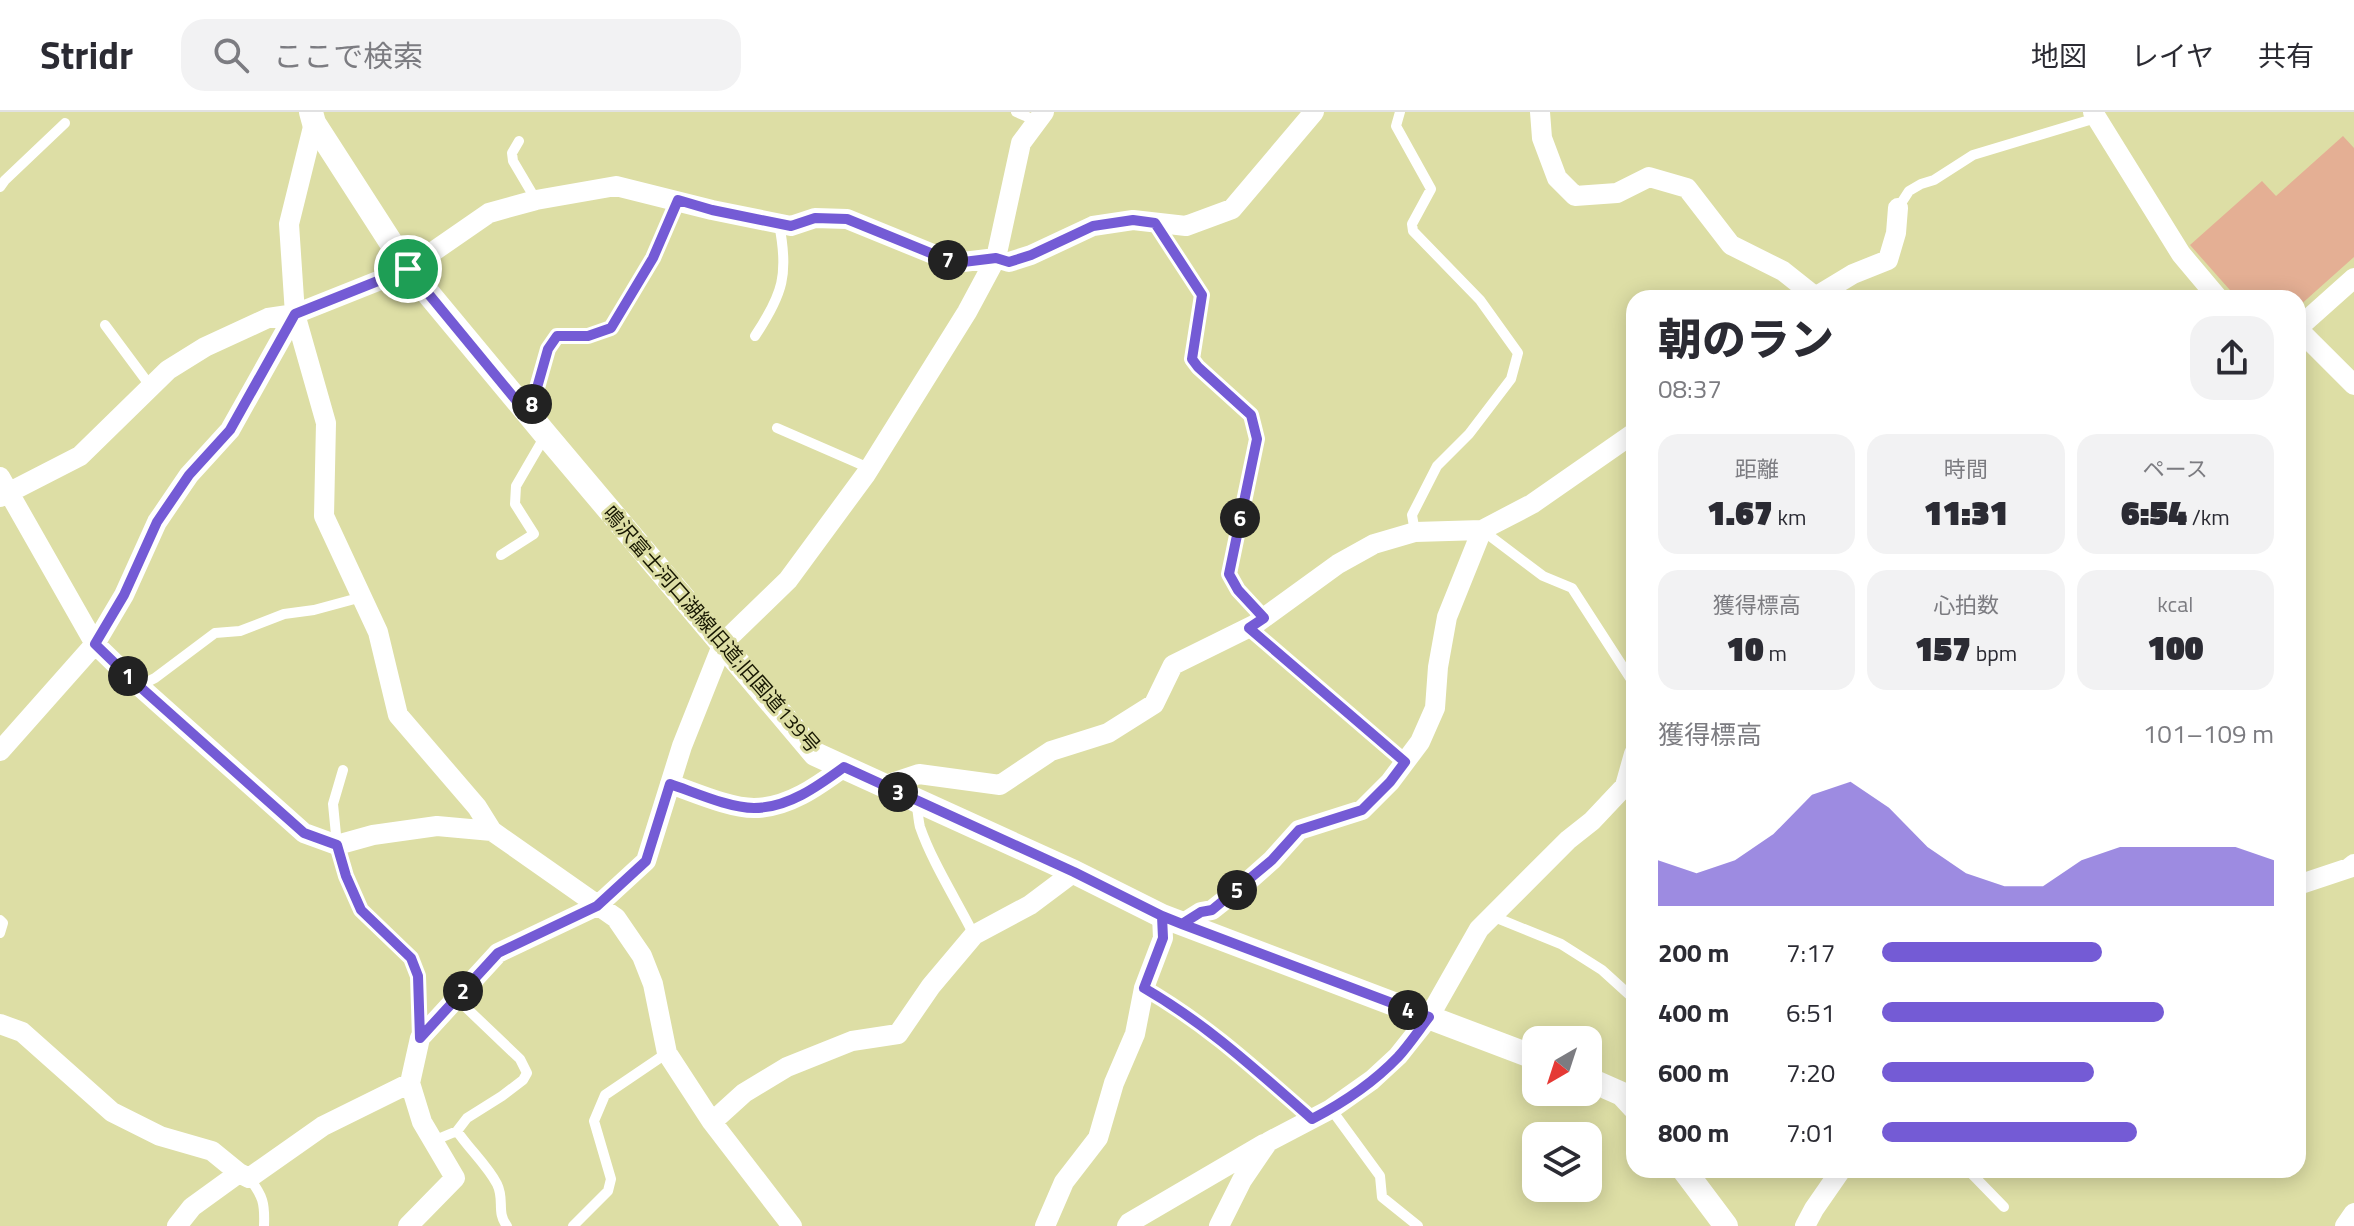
<!DOCTYPE html>
<html lang="ja">
<meta charset="utf-8">
<style>
body{margin:0;font-family:"Titillium Web","Noto Sans JP",sans-serif;background:#f2f2f3;color:#2b2b33;height:100vh;display:flex;flex-direction:column;font-size:30px;white-space:nowrap}
*{box-sizing:border-box;margin:0}
p{font-size:26px;color:#7c7c81}
.icon{flex:none;width:44px;height:44px;fill:none;stroke:currentColor;stroke-width:2;stroke-linecap:round;stroke-linejoin:round}
.map{position:relative;flex:1;overflow:hidden}
.side{position:absolute;left:1626px;top:178px;width:680px;height:888px;display:flex;flex-direction:column;background:#fff;border-radius:24px;box-shadow:0 4px 20px #0003}
.side>*{flex:none}
.needle{width:52px;rotate:219deg}
.tools{position:absolute;left:1522px;top:914px;display:grid;gap:16px}
.tools a{display:grid;place-items:center;width:80px;height:80px;border-radius:16px;background:#fff;box-shadow:0 4px 20px #0003;font-size:40px}
.pin{position:absolute;display:grid;place-items:center;width:68px;height:68px;color:#fff;margin:-34px;border:4px solid #fff;border-radius:50%;box-shadow:0 2px 8px #0007}
.km{position:absolute;width:40px;height:40px;margin:-20px;border-radius:50%;background:#222;color:#fff;font-size:22px;line-height:40px;text-align:center}
.round{display:grid;place-items:center;flex:none;width:84px;height:84px;border-radius:24px;background:#f2f2f3}
.overview{display:flex;align-items:center;justify-content:space-between;height:136px;padding:0 32px}
h1{font-size:44px;font-weight:800;line-height:60px}
.stats{display:grid;grid-template-columns:repeat(3,1fr);gap:12px;height:136px;padding:8px 32px}
.stats div{display:grid;align-content:center;border-radius:20px;background:#f2f2f3;text-align:center}
.stats b{font-size:34px;font-weight:800}
.stats small{font-size:22px;font-weight:400}
.stats p{font-size:22px}
.chart{height:224px;padding:16px 32px}
.chart p{display:flex;justify-content:space-between}
.chart svg{width:100%;height:144px;margin-top:8px;fill:#745bd5;opacity:.7}
ul{padding:0 32px;list-style:none;font-size:26px}
li{display:grid;grid-template-columns:128px 96px 1fr;align-items:center;height:60px}
li i{height:20px;border-radius:10px;background:#745bd5}
header{display:flex;align-items:center;gap:48px;box-sizing:border-box;height:112px;padding:0 40px;background:#fff;border-bottom:2px solid #e1e1e2}
header strong{font-size:38px}
nav{display:flex;gap:44px;margin-inline-start:auto;font-size:28px}
.search{width:560px;height:72px;background:#f2f2f3;display:flex;align-items:center;gap:20px;box-sizing:border-box;padding:0 28px;border-radius:24px;color:#7c7c81;font-size:30px}
.map>svg:first-child{display:block}
.green{fill:#e4af94}
.lines{fill:none;stroke-linecap:round;stroke-linejoin:round}
.service{stroke:#fff;stroke-width:10}
.minor{stroke:#fff;stroke-width:20}
.tertiary{stroke:#fff;stroke-width:24}
.route-casing{stroke:#fff;stroke-width:16}
.route{stroke:#745bd5;stroke-width:10}
.labels{text-anchor:middle;dominant-baseline:central;stroke-width:6;stroke-linejoin:round;paint-order:stroke}
.street-label{font-size:20px;fill:#171702;stroke:#dddea5}
</style>
<header>
<strong>Stridr</strong>
<div class="search"><svg class="icon" aria-label="search" viewBox="0 0 24 24"><circle cx="10" cy="10" r="6"/><path d="M15 15l6 6"/></svg>ここで検索</div>
<nav><a>地図</a><a>レイヤ</a><a>共有</a></nav>
</header>
<div class="map">
<svg width="2354" height="1114" viewBox="0 0 2354 1114">
<rect width="100%" height="100%" fill="#dddea5"/>
<path class="green" d="M 2343,24 L 2354,36 L 2354,145 L 2298,195 L 2298,186 L 2237,186 L 2190,133 L 2262,69 L 2276,84 Z"/>
<g class="lines">
<path class="service" d="M 1016,0 L 1037,9
M 1400,0 L 1396,14 L 1431,77 L 1412,112 L 1413,119 L 1480,188 L 1518,241 L 1511,267 L 1469,322 L 1437,354 L 1412,403 L 1415,420
M 519,29 L 512,41 L 513,49 L 536,88
M 0,75 L 5,68 L 65,11
M 1898,96 L 1909,79 L 1921,72 L 1934,68 L 1973,43 L 2096,6
M 1156,112 L 1202,183 L 1192,247 L 1198,255 L 1251,303 L 1257,327 L 1229,462 L 1238,478 L 1264,506
M 105,213 L 151,275
M 755,224 C 783,182 789,162 779,112
M 530,302 L 548,237 L 557,224 L 588,224 L 611,216 L 653,146 L 678,88
M 777,316 L 869,356
M 1482,418 L 1543,464 L 1572,476 L 1634,572
M 501,443 L 534,422 L 515,392 L 516,374 L 545,324
M 1249,516 L 1405,650
M 139,574 L 155,566 L 215,521 L 240,519 L 284,502 L 314,498 L 362,485
M 343,658 L 333,692 L 337,733 L 346,764 L 361,798 L 411,846 L 418,864 L 419,923
M 916,690 C 918,698 918,707 920,715 C 932,750 957,789 974,823
M 1492,804 L 1561,832 L 1602,858 L 1634,887
M 0,808 L 3,811 L 0,821
M 1144,876 C 1207,913 1257,958 1312,1007
M 1331,997 L 1380,1064 L 1382,1085 L 1418,1114
M 457,1019 C 469,1037 487,1053 497,1072 C 505,1088 496,1100 507,1114
M 433,1029 L 457,1019 L 467,1006 L 502,984 L 523,968 L 527,961 L 520,947 L 456,886
M 1968,1058 L 2004,1095
M 249,1066 C 263,1084 265,1091 264,1114
M 573,1114 L 608,1079 L 611,1067 L 594,1009 L 605,983 L 667,941"/>
<path class="minor" d="M 1540,0 L 1542,26 L 1557,66 L 1575,84 L 1617,81 L 1649,65 L 1687,76 L 1731,133 L 1783,159 L 1817,186
M 2093,0 L 2181,142 L 2218,186
M 314,11 L 289,112 L 295,202 L 326,311 L 324,404 L 378,520 L 398,603 L 477,695 L 492,719 L 616,806 L 642,844 L 653,872 L 667,941 L 712,1010 L 792,1114
M 1815,185 L 1853,162 L 1888,148 L 1896,121 L 1898,96
M 2298,216 L 2354,166
M 2298,217 L 2354,273
M 0,365 L 95,532 L 129,565 L 304,721 L 337,733 L 373,723 L 437,714 L 492,719
M 0,385 L 80,344 L 168,258 L 205,235 L 268,206 L 295,202 L 408,157 L 489,101 L 536,88 L 616,74 L 712,98 L 791,114 L 815,106 L 847,107 L 955,151 L 996,146 L 1009,150 L 1031,143 L 1093,114 L 1133,108 L 1186,114 L 1232,97 L 1314,0
M 0,639 L 95,532 L 124,483 L 157,410 L 189,363 L 230,318 L 295,202
M 670,672 C 694,680 729,696 754,696 C 788,696 818,674 844,655
M 883,674 L 919,662 L 1000,673 L 1051,639 L 1108,621 L 1154,592 L 1173,553 L 1254,513 L 1338,452 L 1374,432 L 1415,420 L 1482,418
M 2298,773 L 2349,756 L 2354,752
M 1182,812 L 1201,800 L 1212,798 L 1245,772 L 1272,748 L 1299,718 L 1362,698 L 1390,670 L 1420,630 L 1435,596 L 1438,555 L 1447,505 L 1482,418 L 1532,392 L 1634,321
M 0,912 L 22,920 L 112,1000 L 160,1024 L 212,1039 L 239,1061
M 712,1010 L 744,981 L 787,955 L 852,929 L 898,922 L 931,874 L 974,823 L 1030,793 L 1074,760
M 177,1114 L 192,1095 L 239,1061 L 249,1066 L 323,1014 L 410,971 L 420,926 L 498,841 L 597,794 L 646,749 L 682,634 L 723,531 L 788,468 L 866,362 L 967,200 L 996,146 L 1021,31 L 1044,0
M 408,1114 L 455,1066 L 422,1010 L 410,971
M 1045,1114 L 1064,1070 L 1098,1026 L 1114,971 L 1135,922 L 1144,876 L 1163,826 L 1162,804
M 1127,1114 L 1129,1111 L 1264,1032
M 1219,1114 L 1242,1068 L 1268,1030 L 1331,997 L 1372,968 L 1398,944 L 1429,905 L 1479,817 L 1568,728 L 1592,709 L 1625,674 L 1634,642
M 1805,1114 L 1814,1097 L 1841,1058
M 2345,1114 L 2354,1101"/>
<path class="tertiary" d="M 311,0 L 314,11 L 408,157 L 546,323 L 815,642 L 1074,760 L 1162,804 L 1536,946
M 1588,967 L 1622,982 L 1634,995
M 1684,1058 L 1726,1114"/>
</g>
<g class="lines">
<defs>
<path id="route" d="M 408,157 L 295,202 L 230,318 L 189,363 L 157,410 L 124,483 L 95,532 L 129,565 L 304,721 L 337,733 L 346,764 L 361,798 L 411,846 L 418,864 L 420,926 L 498,841 L 597,794 L 646,749 L 670,672 C 694,680 729,696 754,696 C 788,696 818,674 844,655 L 1074,760 L 1162,804 L 1182,812 L 1429,905 C 1419,918 1409,933 1398,945 C 1374,970 1343,991 1312,1007 C 1256,958 1208,913 1144,876 L 1163,826 L 1162,804 L 1182,812 L 1201,800 L 1212,798 L 1272,748 L 1299,718 L 1362,698 L 1390,670 L 1405,650 L 1249,516 L 1264,506 L 1238,478 L 1229,462 L 1257,327 L 1251,303 L 1198,255 L 1192,247 L 1202,183 L 1155,111 L 1133,108 L 1093,114 L 1031,143 L 1009,150 L 996,146 L 955,151 L 847,107 L 815,106 L 791,114 L 712,98 L 678,88 L 653,146 L 611,216 L 588,224 L 557,224 L 548,237 L 529,304 L 408,157"/>
</defs>
<use href="#route" class="route-casing"/>
<use href="#route" class="route"/>
</g>
<g class="labels">
<g class="street-label">
<text transform="translate(712 517) rotate(49)">鳴沢富士河口湖線旧道;旧国道139号</text>
</g>
</g>
</svg>
<div class="tools">
<a><svg class="needle" viewBox="-14 -14 28 28"><path d="M0-13l5 13h-10z" fill="#e53935"/><path d="M0 13l5-13h-10z" fill="#7c7c81"/></svg></a>
<a><svg class="icon" aria-label="layers" viewBox="0 0 24 24"><path d="M12 4l9 5-9 5-9-5zM3 14l9 5 9-5"/></svg></a>
</div>
<div class="pin" style="left:408px;top:157px;background:#1e9e55"><svg class="icon" aria-label="arrive" viewBox="0 0 24 24"><path d="M6 21V4h12l-3 4 3 4H6"/></svg></div>
<b class="km" style="left:128px;top:564px">1</b>
<b class="km" style="left:463px;top:879px">2</b>
<b class="km" style="left:898px;top:680px">3</b>
<b class="km" style="left:1408px;top:898px">4</b>
<b class="km" style="left:1237px;top:778px">5</b>
<b class="km" style="left:1240px;top:406px">6</b>
<b class="km" style="left:948px;top:148px">7</b>
<b class="km" style="left:532px;top:292px">8</b>
<section class="side">
<div class="overview"><div><h1>朝のラン</h1><p>08:37</p></div><a class="round"><svg class="icon" aria-label="share" viewBox="0 0 24 24"><path d="M12 15V3M7 8l5-5 5 5M5 13v7h14v-7"/></svg></a></div>
<div class="stats">
<div><p>距離</p><b>1.67<small> km</small></b></div>
<div><p>時間</p><b>11:31</b></div>
<div><p>ペース</p><b>6:54<small> /km</small></b></div>
</div>
<div class="stats">
<div><p>獲得標高</p><b>10<small> m</small></b></div>
<div><p>心拍数</p><b>157<small> bpm</small></b></div>
<div><p>kcal</p><b>100</b></div>
</div>
<div class="chart"><p><span>獲得標高</span>101–109 m</p>
<svg viewBox="0 0 160 44" preserveAspectRatio="none"><path d="M0 44V30L10 34L20 30L30 22L40 10L50 6L60 14L70 26L80 34L90 38L100 38L110 30L120 26L130 26L140 26L150 26L160 30V44z"/></svg>
</div>
<ul>
<li><b>200 m</b>7:17<i style="width:56%"></i></li>
<li><b>400 m</b>6:51<i style="width:72%"></i></li>
<li><b>600 m</b>7:20<i style="width:54%"></i></li>
<li><b>800 m</b>7:01<i style="width:65%"></i></li>
</ul>
</section>
</div>
